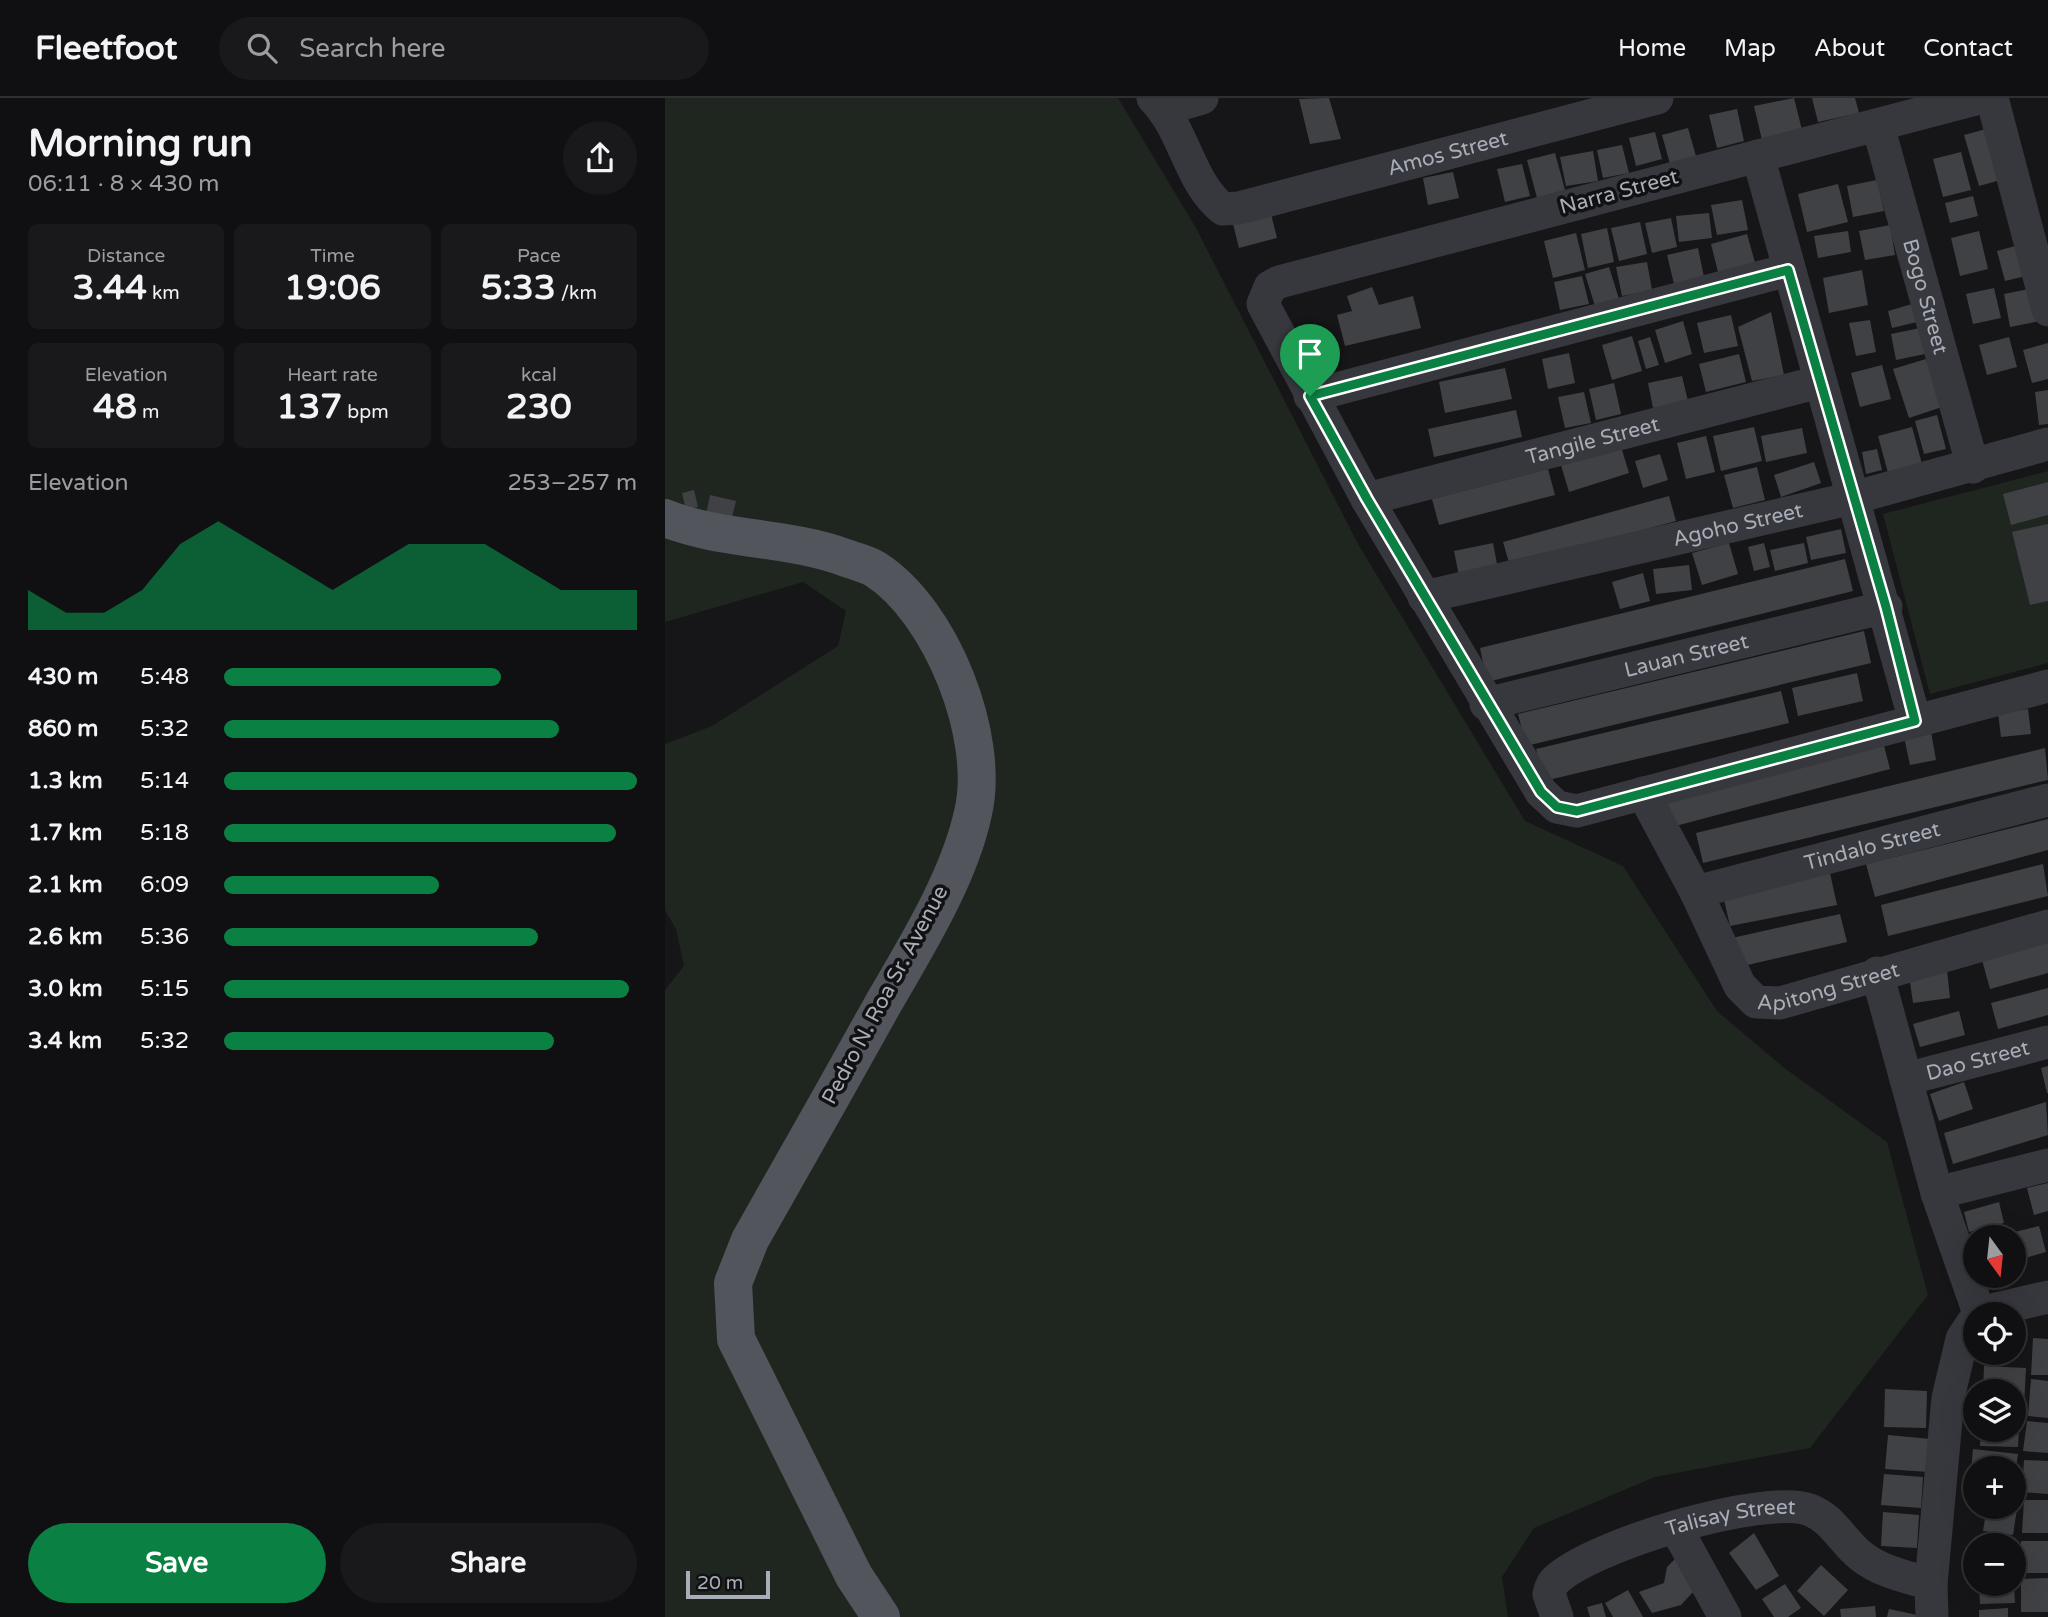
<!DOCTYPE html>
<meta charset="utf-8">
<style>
body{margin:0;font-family:"Varela Round",sans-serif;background:#19191b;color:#f1f3f6;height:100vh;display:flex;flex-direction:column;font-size:26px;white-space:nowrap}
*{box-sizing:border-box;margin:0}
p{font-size:23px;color:#9c9d9f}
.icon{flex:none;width:38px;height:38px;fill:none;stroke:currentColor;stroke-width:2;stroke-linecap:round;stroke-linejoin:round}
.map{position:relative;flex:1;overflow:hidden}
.sheet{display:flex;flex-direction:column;background:#101012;width:665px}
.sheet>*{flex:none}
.needle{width:46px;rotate:165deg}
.buttons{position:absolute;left:1298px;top:1127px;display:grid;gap:14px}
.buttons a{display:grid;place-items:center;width:63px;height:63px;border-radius:50%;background:#101012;box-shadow:0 7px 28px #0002,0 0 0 2px #303032;font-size:35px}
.scale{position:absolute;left:21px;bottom:18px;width:84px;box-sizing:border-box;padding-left:7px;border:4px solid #a8adb8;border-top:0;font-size:19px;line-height:24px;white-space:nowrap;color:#a8adb8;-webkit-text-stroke:5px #111113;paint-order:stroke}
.pin{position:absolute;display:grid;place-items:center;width:60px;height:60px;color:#fff;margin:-72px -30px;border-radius:50% 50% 50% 0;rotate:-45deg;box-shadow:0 0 7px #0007}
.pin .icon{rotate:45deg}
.round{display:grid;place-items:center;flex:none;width:74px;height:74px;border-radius:37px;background:#19191b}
.headline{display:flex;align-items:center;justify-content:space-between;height:119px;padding:0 28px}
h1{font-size:38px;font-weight:700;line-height:52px}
.figures{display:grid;grid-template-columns:repeat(3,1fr);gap:10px;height:119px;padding:7px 28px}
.figures div{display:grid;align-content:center;border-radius:10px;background:#19191b;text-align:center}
.figures b{font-size:35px;font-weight:700}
.figures small{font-size:19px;font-weight:400}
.figures p{font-size:19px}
.chart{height:196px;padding:14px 28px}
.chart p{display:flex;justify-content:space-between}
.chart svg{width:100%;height:126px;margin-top:7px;fill:#0b8043;opacity:.7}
.action{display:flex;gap:14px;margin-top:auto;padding:14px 28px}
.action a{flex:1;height:80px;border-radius:42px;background:#0b8043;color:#fff;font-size:28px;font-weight:700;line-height:80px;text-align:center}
.action a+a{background:#19191b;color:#f1f3f6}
ul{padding:0 28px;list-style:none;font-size:23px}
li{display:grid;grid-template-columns:112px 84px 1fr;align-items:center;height:52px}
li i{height:18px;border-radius:9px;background:#0b8043}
header{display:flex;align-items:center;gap:42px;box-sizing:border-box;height:98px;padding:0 35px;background:#101012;border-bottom:2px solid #303032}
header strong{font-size:33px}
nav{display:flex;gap:38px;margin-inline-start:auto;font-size:24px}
.search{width:490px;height:63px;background:#19191b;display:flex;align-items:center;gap:18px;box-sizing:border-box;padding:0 24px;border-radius:38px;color:#9c9d9f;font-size:26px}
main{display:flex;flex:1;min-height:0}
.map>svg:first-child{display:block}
.green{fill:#1e261f}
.building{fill:#404145}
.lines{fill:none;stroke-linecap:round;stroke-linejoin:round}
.minor{stroke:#37383d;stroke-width:33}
.major{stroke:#53555c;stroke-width:38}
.route-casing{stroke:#fff;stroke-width:14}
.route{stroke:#0b8043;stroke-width:9}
.labels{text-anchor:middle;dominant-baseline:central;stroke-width:7;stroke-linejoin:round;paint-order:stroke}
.street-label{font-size:21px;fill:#a8adb8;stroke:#111113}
</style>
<header>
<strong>Fleetfoot</strong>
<div class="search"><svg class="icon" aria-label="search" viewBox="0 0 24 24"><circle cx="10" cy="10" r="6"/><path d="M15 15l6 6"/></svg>Search here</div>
<nav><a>Home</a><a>Map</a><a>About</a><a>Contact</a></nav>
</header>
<main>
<section class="sheet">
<div class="headline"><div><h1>Morning run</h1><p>06:11 · 8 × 430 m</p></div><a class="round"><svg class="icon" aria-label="share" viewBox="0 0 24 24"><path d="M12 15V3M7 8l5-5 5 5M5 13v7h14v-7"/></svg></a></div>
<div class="figures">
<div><p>Distance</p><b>3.44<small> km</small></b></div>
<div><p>Time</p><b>19:06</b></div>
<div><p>Pace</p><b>5:33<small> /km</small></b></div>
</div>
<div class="figures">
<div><p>Elevation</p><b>48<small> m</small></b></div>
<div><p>Heart rate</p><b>137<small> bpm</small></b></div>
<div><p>kcal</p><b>230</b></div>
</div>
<div class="chart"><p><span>Elevation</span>253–257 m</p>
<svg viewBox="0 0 160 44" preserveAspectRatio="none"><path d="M0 44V30L10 38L20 38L30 30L40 14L50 6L60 14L70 22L80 30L90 22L100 14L110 14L120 14L130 22L140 30L150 30L160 30V44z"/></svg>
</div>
<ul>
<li><b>430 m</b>5:48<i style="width:67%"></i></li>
<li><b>860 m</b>5:32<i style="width:81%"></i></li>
<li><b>1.3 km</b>5:14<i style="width:100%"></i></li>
<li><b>1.7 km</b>5:18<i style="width:95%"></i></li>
<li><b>2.1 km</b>6:09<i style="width:52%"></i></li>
<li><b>2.6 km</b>5:36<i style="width:76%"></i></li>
<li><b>3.0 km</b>5:15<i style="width:98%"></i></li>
<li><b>3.4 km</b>5:32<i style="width:80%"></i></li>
</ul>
<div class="action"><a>Save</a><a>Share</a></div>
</section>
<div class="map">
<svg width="1383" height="1519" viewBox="0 0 1383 1519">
<rect width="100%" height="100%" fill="#161618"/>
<path class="green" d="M 0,0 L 453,0 L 531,130 L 693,446 L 860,723 L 958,768 L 1052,913 L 1118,969 L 1222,1044 L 1263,1197 L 1145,1350 L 990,1379 L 869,1430 L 837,1479 L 843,1519 L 0,1519 L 0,892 L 19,868 L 11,831 L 0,812 L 0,646 L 47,628 L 173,548 L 181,513 L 138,484 L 0,524 Z
M 1383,373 L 1383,565 L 1265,596 L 1218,416 Z"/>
<path class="building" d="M 664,0 L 676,41 L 645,46 L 634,1 Z
M 1129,0 L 1137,32 L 1097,42 L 1089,8 Z
M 1147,0 L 1190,0 L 1194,15 L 1153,24 Z
M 1072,11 L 1079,43 L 1052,50 L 1044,17 Z
M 1023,30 L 1031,58 L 1005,66 L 997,37 Z
M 1325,30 L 1339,81 L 1314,88 L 1299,37 Z
M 990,34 L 997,61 L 971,68 L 964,40 Z
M 957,47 L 964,75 L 938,80 L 932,52 Z
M 928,53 L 933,83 L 901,88 L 895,59 Z
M 1296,54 L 1306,92 L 1278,99 L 1268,61 Z
M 890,55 L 900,92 L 872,100 L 862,62 Z
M 857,66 L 865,98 L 840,104 L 832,71 Z
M 788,74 L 794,100 L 763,107 L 758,80 Z
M 1212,82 L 1219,113 L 1188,119 L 1182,88 Z
M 1173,86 L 1183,124 L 1142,134 L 1133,96 Z
M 1308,98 L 1313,118 L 1285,125 L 1280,105 Z
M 1077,102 L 1083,132 L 1052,137 L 1046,107 Z
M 1044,115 L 1047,140 L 1014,144 L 1011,118 Z
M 606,116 L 612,140 L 574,150 L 568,126 Z
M 1006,120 L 1012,149 L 987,155 L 980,125 Z
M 975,124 L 982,156 L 954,163 L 946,130 Z
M 1225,127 L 1230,157 L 1200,162 L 1194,133 Z
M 942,130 L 949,164 L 923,170 L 916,136 Z
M 1183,133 L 1186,154 L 1153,160 L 1149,138 Z
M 1314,133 L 1323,171 L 1295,178 L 1286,140 Z
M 911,135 L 920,172 L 888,180 L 879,143 Z
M 1082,136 L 1091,168 L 1054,178 L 1046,146 Z
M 1361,145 L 1369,176 L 1340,183 L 1332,153 Z
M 1033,150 L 1039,179 L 1009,186 L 1002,157 Z
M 982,164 L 987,192 L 957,198 L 951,169 Z
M 944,169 L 954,201 L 930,208 L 920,176 Z
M 1197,172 L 1203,207 L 1164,215 L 1158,180 Z
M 917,178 L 924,206 L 895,212 L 889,184 Z
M 707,189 L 714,207 L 748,198 L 756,230 L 680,248 L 672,217 L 687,213 L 682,198 Z
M 1329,190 L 1336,220 L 1308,226 L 1301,196 Z
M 1369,190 L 1375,223 L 1345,229 L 1339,196 Z
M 1247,206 L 1252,224 L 1227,230 L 1223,213 Z
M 1106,214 L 1119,277 L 1087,283 L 1073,229 Z
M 1066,217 L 1073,248 L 1039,255 L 1032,225 Z
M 1205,222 L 1211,254 L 1191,258 L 1184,225 Z
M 1018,223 L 1027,256 L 1000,265 L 990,232 Z
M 1255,230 L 1260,256 L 1231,262 L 1226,236 Z
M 967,238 L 977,273 L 947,282 L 937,247 Z
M 985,239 L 994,267 L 981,271 L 973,243 Z
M 1344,239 L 1352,269 L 1322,277 L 1314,247 Z
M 1383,245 L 1383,281 L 1367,285 L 1358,252 Z
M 904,255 L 910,285 L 883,291 L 877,261 Z
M 1074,256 L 1081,284 L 1041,294 L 1034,266 Z
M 1261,261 L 1277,309 L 1244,320 L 1228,271 Z
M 1217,267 L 1226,301 L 1195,309 L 1186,275 Z
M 840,270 L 847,301 L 780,315 L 774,284 Z
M 1017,278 L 1023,303 L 988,310 L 983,285 Z
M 949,285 L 956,316 L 931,322 L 924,291 Z
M 1383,292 L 1383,326 L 1374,327 L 1370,294 Z
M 919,294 L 926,325 L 900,330 L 893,299 Z
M 851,312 L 857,339 L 769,359 L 763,331 Z
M 1272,317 L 1281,351 L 1259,356 L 1250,323 Z
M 1089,329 L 1097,363 L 1056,373 L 1048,338 Z
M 1247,329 L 1260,377 L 1226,386 L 1213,338 Z
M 1137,330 L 1142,355 L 1101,364 L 1096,338 Z
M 1041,338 L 1050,374 L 1021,381 L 1012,345 Z
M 955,345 L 964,375 L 904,394 L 895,364 Z
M 1212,351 L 1217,372 L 1201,376 L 1197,354 Z
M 995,356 L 1003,382 L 978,390 L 970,363 Z
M 1149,364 L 1156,385 L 1116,399 L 1109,377 Z
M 1092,369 L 1100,402 L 1068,410 L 1059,377 Z
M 883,371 L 890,397 L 774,427 L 767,401 Z
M 1383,384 L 1383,417 L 1346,427 L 1338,396 Z
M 29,392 L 33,409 L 21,412 L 17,395 Z
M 45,397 L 71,403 L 65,427 L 40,421 Z
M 1004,398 L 1011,423 L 845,468 L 838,444 Z
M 1383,426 L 1383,503 L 1365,507 L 1347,434 Z
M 1176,431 L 1181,455 L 1146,462 L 1141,439 Z
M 828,445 L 833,471 L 794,478 L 789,453 Z
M 1064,445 L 1073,476 L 1037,487 L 1027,455 Z
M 1099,445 L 1105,469 L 1089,473 L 1083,449 Z
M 1139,445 L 1143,465 L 1110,473 L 1105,452 Z
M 1180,461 L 1188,493 L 822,584 L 815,550 Z
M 1024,467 L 1027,492 L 991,496 L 988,471 Z
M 978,475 L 985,503 L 955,511 L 947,484 Z
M 1199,533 L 1206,565 L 861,648 L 853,616 Z
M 1192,575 L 1198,603 L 1133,618 L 1127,590 Z
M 1116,593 L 1124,625 L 879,683 L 871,651 Z
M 1363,611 L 1366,636 L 1336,639 L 1333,615 Z
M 1265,628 L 1271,662 L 1245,667 L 1238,634 Z
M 1217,640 L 1225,671 L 1003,730 L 996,700 Z
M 1380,650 L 1383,682 L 1038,765 L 1031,735 Z
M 1383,721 L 1383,752 L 1210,799 L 1201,766 Z
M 1378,766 L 1383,798 L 1223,838 L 1216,807 Z
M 1165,775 L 1172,807 L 1065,828 L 1058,797 Z
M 1175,816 L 1182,844 L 1074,869 L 1067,840 Z
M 1383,844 L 1383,875 L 1325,891 L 1317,862 Z
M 1282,872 L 1285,900 L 1248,905 L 1244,877 Z
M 1383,890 L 1383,917 L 1333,931 L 1326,905 Z
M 1294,913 L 1300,937 L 1255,949 L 1248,926 Z
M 1383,968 L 1383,995 L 1382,995 L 1376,970 Z
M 1299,984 L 1308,1011 L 1274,1023 L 1265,996 Z
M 1381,1004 L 1383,1037 L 1288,1066 L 1279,1035 Z
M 1383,1085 L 1383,1113 L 1369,1117 L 1362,1090 Z
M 1334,1104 L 1339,1125 L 1304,1134 L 1299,1114 Z
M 1374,1128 L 1381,1154 L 1349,1163 L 1349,1139 L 1334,1138 Z
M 1368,1240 L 1383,1241 L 1383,1277 L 1366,1277 Z
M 1319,1268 L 1361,1270 L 1359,1308 L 1349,1308 L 1349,1293 L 1318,1293 Z
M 1366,1281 L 1383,1283 L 1383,1320 L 1363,1318 Z
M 1220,1291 L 1262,1293 L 1261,1330 L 1219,1329 Z
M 1349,1313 L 1355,1313 L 1353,1349 L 1315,1348 L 1316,1332 L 1349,1332 Z
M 1362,1323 L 1383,1325 L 1383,1355 L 1358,1353 Z
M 1223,1337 L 1266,1341 L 1263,1374 L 1220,1371 Z
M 1308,1351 L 1353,1356 L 1351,1370 L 1311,1370 L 1311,1394 L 1304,1394 Z
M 1359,1362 L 1383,1363 L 1383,1396 L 1357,1394 Z
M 1219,1376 L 1258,1379 L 1256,1410 L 1216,1407 Z
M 1359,1402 L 1383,1402 L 1383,1435 L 1357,1435 Z
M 1349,1403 L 1353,1404 L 1348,1437 L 1318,1433 L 1322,1409 L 1349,1409 Z
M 1218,1414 L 1254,1417 L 1252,1450 L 1216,1448 Z
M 1089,1435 L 1114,1478 L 1091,1492 L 1064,1455 Z
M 1348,1439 L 1348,1447 L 1319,1447 L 1319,1442 Z
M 1356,1443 L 1383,1443 L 1383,1475 L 1356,1475 Z
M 1013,1458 L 1029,1493 L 1016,1507 L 987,1515 L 974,1494 L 999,1485 L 1002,1469 Z
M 1156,1467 L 1183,1492 L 1159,1518 L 1132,1493 Z
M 1383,1480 L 1383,1514 L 1356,1514 L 1356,1481 Z
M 1120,1486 L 1136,1510 L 1123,1519 L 1109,1519 L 1097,1501 Z
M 1314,1486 L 1349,1486 L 1350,1505 L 1315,1506 Z
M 963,1492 L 978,1519 L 948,1519 L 940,1505 Z
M 937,1505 L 941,1519 L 925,1519 L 922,1509 Z
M 1210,1508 L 1211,1519 L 1176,1519 L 1175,1511 Z
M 1343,1510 L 1343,1519 L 1314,1519 L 1314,1512 Z
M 1224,1511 L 1257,1518 L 1257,1519 L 1222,1519 Z"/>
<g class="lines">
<g class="minor">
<path id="s1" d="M 488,0 C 520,32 523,83 558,111 L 574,110 L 992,0"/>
<path d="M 1314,0 L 614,184 L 605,189 L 598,206 L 702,401 L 876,694 L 892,709 L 912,713 L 1383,588"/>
<path d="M 1327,0 L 1383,212"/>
<path d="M 498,11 L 537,0"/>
<path id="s2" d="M 1213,28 L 1308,369"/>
<path d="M 1093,58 L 1250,623"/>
<path d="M 645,298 L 1123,172"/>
<path id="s3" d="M 702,401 L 1154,284"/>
<path id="s4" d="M 759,499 L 1188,400 L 1383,346"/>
<path id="s5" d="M 821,606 L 1221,509"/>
<path id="s6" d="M 978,695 L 1031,794 L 1075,888 L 1091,904 L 1115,905 L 1383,828"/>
<path id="s7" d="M 1031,794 L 1383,702"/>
<path d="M 1212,875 L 1272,1095 L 1314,1215"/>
<path id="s8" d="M 1241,981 L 1383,944"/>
<path d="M 1272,1095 L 1383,1067"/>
<path d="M 1314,1215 L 1383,1199"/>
<path d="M 1011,1430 L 1060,1519"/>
<path id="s9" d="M 892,1519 L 884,1496 C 885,1491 887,1485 891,1482 C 925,1448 1099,1395 1145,1412 C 1168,1421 1178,1444 1196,1458 C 1216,1474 1242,1479 1266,1486"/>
<path d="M 1267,1519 L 1266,1486 L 1283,1300 L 1297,1241 L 1311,1220"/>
</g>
<path class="major" d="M 0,420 C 57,443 122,438 181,460 C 190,463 202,466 210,471 C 276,513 326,639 308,715 C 294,780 251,849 218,906 C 174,985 130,1063 85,1142 L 68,1185 L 71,1241 L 189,1478 L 216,1519"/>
</g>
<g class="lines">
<defs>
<path id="route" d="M 1123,172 L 1221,509 L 1250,623 L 912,713 L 892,709 L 876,694 L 702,401 L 645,298 Z"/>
</defs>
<use href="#route" class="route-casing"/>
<use href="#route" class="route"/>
</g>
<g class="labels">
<g class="street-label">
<text stroke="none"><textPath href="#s1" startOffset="364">Amos Street</textPath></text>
<text transform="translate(954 94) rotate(-15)">Narra Street</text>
<text stroke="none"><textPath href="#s2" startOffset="177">Bogo Street</textPath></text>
<text stroke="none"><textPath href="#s3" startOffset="233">Tangile Street</textPath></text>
<text stroke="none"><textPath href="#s4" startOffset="322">Agoho Street</textPath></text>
<text stroke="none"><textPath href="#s5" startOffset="206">Lauan Street</textPath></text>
<text stroke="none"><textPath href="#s7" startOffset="182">Tindalo Street</textPath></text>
<text stroke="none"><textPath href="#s6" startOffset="313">Apitong Street</textPath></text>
<text transform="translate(220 897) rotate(-62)">Pedro N. Roa Sr. Avenue</text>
<text stroke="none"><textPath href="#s8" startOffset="74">Dao Street</textPath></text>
<text stroke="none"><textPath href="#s9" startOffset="228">Talisay Street</textPath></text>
</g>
</g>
</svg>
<div class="buttons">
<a><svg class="needle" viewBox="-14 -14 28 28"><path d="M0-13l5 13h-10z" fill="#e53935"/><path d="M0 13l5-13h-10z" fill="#9c9d9f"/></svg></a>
<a><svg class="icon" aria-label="locate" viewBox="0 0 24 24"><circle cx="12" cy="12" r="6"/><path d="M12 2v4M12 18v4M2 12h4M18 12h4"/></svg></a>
<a><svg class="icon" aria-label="layers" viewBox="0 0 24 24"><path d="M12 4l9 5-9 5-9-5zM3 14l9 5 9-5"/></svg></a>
<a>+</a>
<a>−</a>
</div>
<div class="scale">20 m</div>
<div class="pin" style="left:645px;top:298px;background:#1e9e55"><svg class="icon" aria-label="arrive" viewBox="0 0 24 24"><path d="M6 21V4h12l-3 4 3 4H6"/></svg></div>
</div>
</main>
